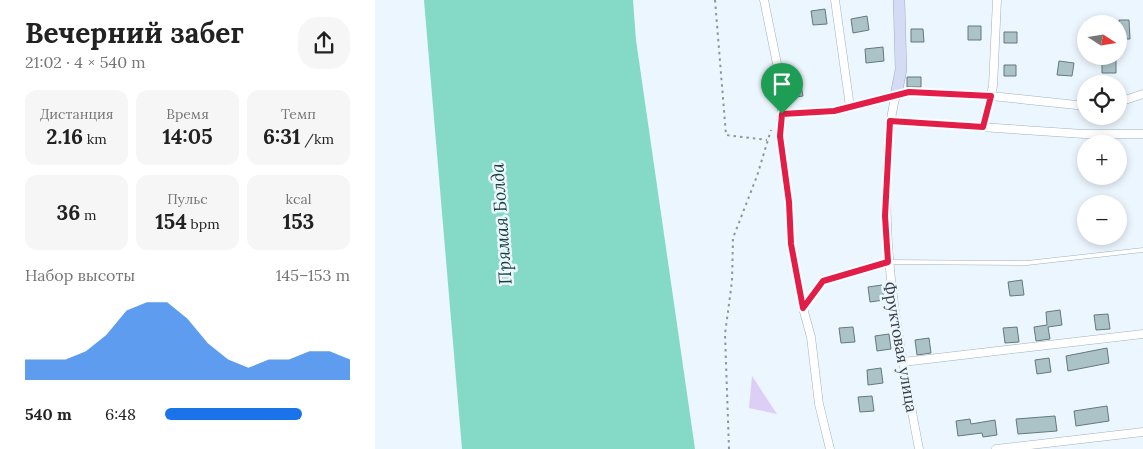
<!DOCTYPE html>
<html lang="ru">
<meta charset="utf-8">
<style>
body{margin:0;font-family:Lora,serif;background:#f6f6f6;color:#222;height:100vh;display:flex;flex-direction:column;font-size:19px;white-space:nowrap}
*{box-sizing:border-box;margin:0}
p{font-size:16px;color:#767676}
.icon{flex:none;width:28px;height:28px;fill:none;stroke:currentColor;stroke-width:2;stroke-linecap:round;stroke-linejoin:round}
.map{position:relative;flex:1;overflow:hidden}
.sheet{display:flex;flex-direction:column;background:#fff;width:375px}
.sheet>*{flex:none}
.needle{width:32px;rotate:102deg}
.controls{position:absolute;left:702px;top:15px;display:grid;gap:10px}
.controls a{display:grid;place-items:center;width:50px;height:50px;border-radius:50%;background:#fff;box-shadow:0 2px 8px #0003;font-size:25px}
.pin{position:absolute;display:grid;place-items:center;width:42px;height:42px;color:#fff;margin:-51px -21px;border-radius:50% 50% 50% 0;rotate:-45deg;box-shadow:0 0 5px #0007}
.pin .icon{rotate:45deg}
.round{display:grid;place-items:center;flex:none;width:52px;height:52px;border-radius:20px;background:#f6f6f6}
.summary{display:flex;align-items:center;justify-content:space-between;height:85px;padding:0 25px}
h1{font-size:28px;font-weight:700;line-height:38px}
.metrics{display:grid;grid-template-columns:repeat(3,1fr);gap:8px;height:85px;padding:5px 25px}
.metrics div{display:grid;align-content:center;border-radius:12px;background:#f6f6f6;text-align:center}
.metrics b{font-size:21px;font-weight:700}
.metrics small{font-size:14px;font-weight:400}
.metrics p{font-size:14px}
.chart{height:140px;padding:10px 25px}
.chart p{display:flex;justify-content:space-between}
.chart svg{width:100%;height:90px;margin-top:5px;fill:#1a73e8;opacity:.7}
ul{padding:0 25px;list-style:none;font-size:16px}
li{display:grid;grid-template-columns:80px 60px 1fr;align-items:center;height:38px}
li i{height:12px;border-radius:6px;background:#1a73e8}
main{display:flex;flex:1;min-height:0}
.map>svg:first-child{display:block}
.green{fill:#ddcef5}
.water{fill:#85d9c7}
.building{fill:#abc2c6;stroke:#64797d}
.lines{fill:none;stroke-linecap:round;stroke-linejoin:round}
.lane-casing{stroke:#a1b1bd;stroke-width:5}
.street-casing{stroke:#a1b1bd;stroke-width:9}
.secondary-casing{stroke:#a1b1bd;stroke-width:12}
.path{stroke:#8e969d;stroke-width:2;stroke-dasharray:2.5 4;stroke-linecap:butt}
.lane{stroke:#fff;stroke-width:4}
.street{stroke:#fff;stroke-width:8}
.secondary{stroke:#d4dbf5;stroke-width:11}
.route-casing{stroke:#fff;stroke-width:10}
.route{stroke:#e11d48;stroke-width:6}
.labels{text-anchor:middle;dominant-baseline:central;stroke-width:5;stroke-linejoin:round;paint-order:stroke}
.street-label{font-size:16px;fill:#373d43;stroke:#ecf6fe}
.water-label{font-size:18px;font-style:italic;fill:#183f38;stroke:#ecf6fe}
</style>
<main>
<section class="sheet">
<div class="summary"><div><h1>Вечерний забег</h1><p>21:02 · 4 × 540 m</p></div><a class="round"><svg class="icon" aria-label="share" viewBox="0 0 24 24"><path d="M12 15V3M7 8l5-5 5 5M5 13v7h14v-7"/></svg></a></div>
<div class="metrics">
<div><p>Дистанция</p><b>2.16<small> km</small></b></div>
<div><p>Время</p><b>14:05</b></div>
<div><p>Темп</p><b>6:31<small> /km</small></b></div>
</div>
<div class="metrics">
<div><b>36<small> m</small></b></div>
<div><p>Пульс</p><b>154<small> bpm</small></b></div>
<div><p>kcal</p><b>153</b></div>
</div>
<div class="chart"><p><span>Набор высоты</span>145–153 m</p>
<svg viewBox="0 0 160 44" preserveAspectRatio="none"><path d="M0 44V34L10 34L20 34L30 30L40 22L50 10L60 6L70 6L80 14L90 26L100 34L110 38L120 34L130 34L140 30L150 30L160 34V44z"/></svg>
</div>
<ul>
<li><b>540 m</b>6:48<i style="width:74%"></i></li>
</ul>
</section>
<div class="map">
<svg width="768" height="449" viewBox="0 0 768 449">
<rect width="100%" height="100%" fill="#ecf6fe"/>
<path class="green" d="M 377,376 L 402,414 L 374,408 Z"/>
<path class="water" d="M 49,0 L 258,0 L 261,40 L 320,449 L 87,449 Z"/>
<path class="building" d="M 450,9 L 452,24 L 438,25 L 436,11 Z
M 492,16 L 494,30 L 478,33 L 476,19 Z
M 744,20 L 754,20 L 755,39 L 744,39 Z
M 593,26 L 606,26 L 606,40 L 593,40 Z
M 536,29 L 548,29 L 549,42 L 536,42 Z
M 629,32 L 642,32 L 642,43 L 629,43 Z
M 508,47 L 509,61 L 491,63 L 490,49 Z
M 741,58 L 741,73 L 727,73 L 727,59 Z
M 684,61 L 699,63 L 697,76 L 682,75 Z
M 629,65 L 641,65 L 641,76 L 629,76 Z
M 532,77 L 546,77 L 546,87 L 532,87 Z
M 425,80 L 428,96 L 414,98 L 412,82 Z
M 647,280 L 649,295 L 635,296 L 633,282 Z
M 507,285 L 509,300 L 495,302 L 493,287 Z
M 685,310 L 687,325 L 673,327 L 675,339 L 661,341 L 659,327 L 672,325 L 671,312 Z
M 733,314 L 735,329 L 721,330 L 719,315 Z
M 478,327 L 480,342 L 466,343 L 464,328 Z
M 642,327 L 644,342 L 630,343 L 628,328 Z
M 514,334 L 516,349 L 502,351 L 500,336 Z
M 554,338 L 556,353 L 542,355 L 540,340 Z
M 732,348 L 734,363 L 693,371 L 691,356 Z
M 674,358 L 676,372 L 662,374 L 660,360 Z
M 506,368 L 508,383 L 493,385 L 492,370 Z
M 497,396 L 499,411 L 485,412 L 483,397 Z
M 732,406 L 734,421 L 701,426 L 699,411 Z
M 680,416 L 682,431 L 643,434 L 641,419 Z
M 595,419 L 596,424 L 620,420 L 622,435 L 608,437 L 607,433 L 583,436 L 581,421 Z"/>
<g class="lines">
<defs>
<path id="lane" d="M 429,306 L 448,281 L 513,262 L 652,263 L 768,250"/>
<path id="street" d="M 389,0 L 408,93 L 405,136 L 414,202 L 416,244 L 428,308 L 436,337 L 444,404 L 455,449
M 460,0 L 475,107
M 521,95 C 514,121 513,147 512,174 C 508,268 527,358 544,449
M 744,102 L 768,94
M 407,114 L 459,111 L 534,92 L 616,96 L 711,106
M 515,121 L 709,134 L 768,134
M 608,127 L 618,86 L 622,0
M 528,362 L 768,334
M 621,449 L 768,432"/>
<path id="secondary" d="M 521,95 L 526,70 L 524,0"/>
</defs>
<use href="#lane" class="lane-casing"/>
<use href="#street" class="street-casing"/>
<use href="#secondary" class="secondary-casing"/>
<path class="path" d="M 340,0 L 351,135 L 392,140
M 354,449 L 350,334 L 357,281 L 358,238 L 382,176 L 396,130"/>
<use href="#lane" class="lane"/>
<use href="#street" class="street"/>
<use href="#secondary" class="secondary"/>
</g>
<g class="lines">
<defs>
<path id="route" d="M 534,92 L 616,96 L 608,127 L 515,121 L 510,216 L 513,262 L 448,281 L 428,308 L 416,244 L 414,202 L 405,136 L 407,114 L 459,111 Z"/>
</defs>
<use href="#route" class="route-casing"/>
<use href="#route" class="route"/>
</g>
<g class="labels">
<g class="street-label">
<text transform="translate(526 347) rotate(80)">Фруктовая улица</text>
</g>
<g class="water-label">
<text transform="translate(126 224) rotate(-94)">Прямая Болда</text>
</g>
</g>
</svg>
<div class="controls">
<a><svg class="needle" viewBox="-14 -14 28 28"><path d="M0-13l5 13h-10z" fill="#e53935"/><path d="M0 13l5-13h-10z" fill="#767676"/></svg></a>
<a><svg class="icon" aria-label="locate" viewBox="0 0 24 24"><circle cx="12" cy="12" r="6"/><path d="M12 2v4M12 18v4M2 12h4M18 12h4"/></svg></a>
<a>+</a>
<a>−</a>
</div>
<div class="pin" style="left:407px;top:114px;background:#1e9e55"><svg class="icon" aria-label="arrive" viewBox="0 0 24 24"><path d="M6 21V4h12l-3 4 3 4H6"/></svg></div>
</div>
</main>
